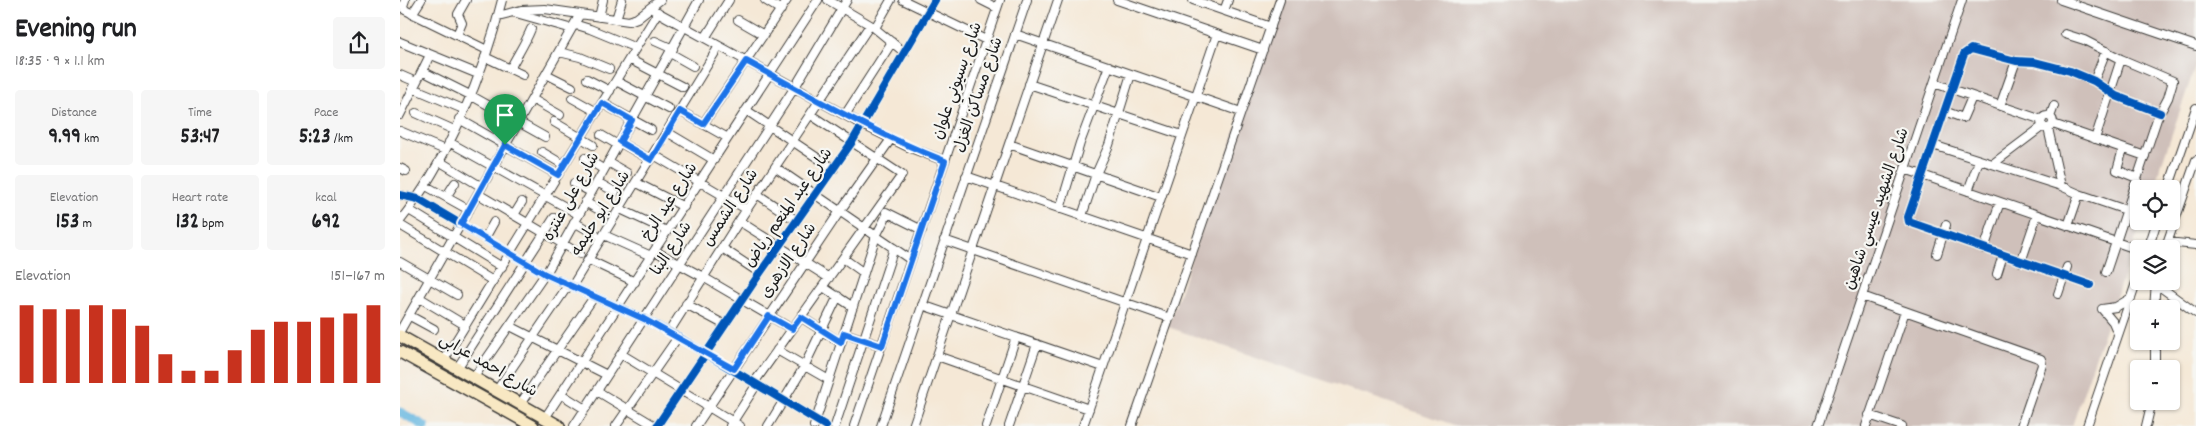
<!DOCTYPE html>
<meta charset="utf-8">
<style>
body{margin:0;font-family:Dekko,"Playpen Sans Arabic",sans-serif;background:#f6f6f6;color:#202124;height:100vh;display:flex;flex-direction:column;font-size:19px;white-space:nowrap}
*{box-sizing:border-box;margin:0}
p{font-size:16px;color:#757577}
.icon{flex:none;width:28px;height:28px;fill:none;stroke:currentColor;stroke-width:2;stroke-linecap:round;stroke-linejoin:round}
.map{position:relative;flex:1;overflow:hidden}
.drawer{display:flex;flex-direction:column;background:#fff;width:400px}
.drawer>*{flex:none}
.fabs{position:absolute;left:1730px;top:180px;display:grid;gap:10px}
.fabs a{display:grid;place-items:center;width:50px;height:50px;border-radius:5px;background:#fff;box-shadow:0 1px 4px #0004;font-size:25px}
.pin{position:absolute;display:grid;place-items:center;width:42px;height:42px;color:#fff;margin:-51px -21px;border-radius:50% 50% 50% 0;rotate:-45deg;box-shadow:0 0 5px #0007}
.pin .icon{rotate:45deg}
.round{display:grid;place-items:center;flex:none;width:52px;height:52px;border-radius:5px;background:#f6f6f6}
.overview{display:flex;align-items:center;justify-content:space-between;height:85px;padding:0 15px}
h1{font-size:28px;font-weight:700;line-height:38px}
.stats{display:grid;grid-template-columns:repeat(3,1fr);gap:8px;height:85px;padding:5px 15px}
.stats div{display:grid;align-content:center;border-radius:5px;background:#f6f6f6;text-align:center}
.stats b{font-size:21px;font-weight:700}
.stats small{font-size:14px;font-weight:400}
.stats p{font-size:14px}
.chart{height:140px;padding:10px 15px}
.chart p{display:flex;justify-content:space-between}
.chart svg{width:100%;height:90px;margin-top:5px;stroke:#c8321e;stroke-width:6}
main{display:flex;flex:1;min-height:0}
.map>svg:first-child{display:block}
.industrial{fill:#cfc0ba}
.lines{fill:none;stroke-linecap:round;stroke-linejoin:round}
.canal{stroke:#64b6e0;stroke-width:9}
.minor-casing{stroke:#3d3b38;stroke-width:10}
.secondary-casing{stroke:#3d3b38;stroke-width:14}
.minor{stroke:#fff;stroke-width:8}
.secondary{stroke:#f8e8c3;stroke-width:11}
.cycleway-casing{stroke:#f6f6f2;stroke-width:11}
.cycleway{stroke:#0057b8;stroke-width:8}
.route-casing{stroke:#fff;stroke-width:10}
.route{stroke:#1a73e8;stroke-width:6}
.labels{text-anchor:middle;dominant-baseline:central;stroke-width:4.5;stroke-linejoin:round;paint-order:stroke}
.street-label{font-size:16px;fill:#1c1c1c;stroke:#f6f6f2}
</style>
<main>
<section class="drawer">
<div class="overview"><div><h1>Evening run</h1><p>18:35 · 9 × 1.1 km</p></div><a class="round"><svg class="icon" aria-label="share" viewBox="0 0 24 24"><path d="M12 15V3M7 8l5-5 5 5M5 13v7h14v-7"/></svg></a></div>
<div class="stats">
<div><p>Distance</p><b>9.99<small> km</small></b></div>
<div><p>Time</p><b>53:47</b></div>
<div><p>Pace</p><b>5:23<small> /km</small></b></div>
</div>
<div class="stats">
<div><p>Elevation</p><b>153<small> m</small></b></div>
<div><p>Heart rate</p><b>132<small> bpm</small></b></div>
<div><p>kcal</p><b>692</b></div>
</div>
<div class="chart"><p><span>Elevation</span>151–167 m</p>
<svg viewBox="0 0 160 44" preserveAspectRatio="none"><path d="M5 44V6M15 44V8M25 44V8M35 44V6M45 44V8M55 44V16M65 44V30M75 44V38M85 44V38M95 44V28M105 44V18M115 44V14M125 44V14M135 44V12M145 44V10M155 44V6"/></svg>
</div>
</section>
<div class="map">
<svg width="1796" height="426" viewBox="0 0 1796 426">
<rect width="100%" height="100%" fill="#f6f6f2"/>
<filter id="ink" filterUnits="userSpaceOnUse"><feTurbulence type="fractalNoise" baseFrequency=".02" numOctaves="2"/><feDisplacementMap in="SourceGraphic" scale="10" xChannelSelector="R" yChannelSelector="G"/><feConvolveMatrix kernelMatrix="1 2 1 2 8 2 1 2 1" color-interpolation-filters="sRGB"/></filter>
<filter id="wash" filterUnits="userSpaceOnUse"><feTurbulence type="fractalNoise" baseFrequency=".0096" numOctaves="4" result="noise"/><feDisplacementMap in="SourceGraphic" scale="20" xChannelSelector="R" yChannelSelector="G"/><feGaussianBlur stdDeviation="1.12" result="paint"/><feColorMatrix in="noise" values="0 0 0 0 0 0 0 0 0 0 0 0 0 0 0 0 0 1.4 0 .05"/><feComposite in="paint" operator="in"/></filter>
<g filter="url(#wash)">
<rect width="100%" height="100%" fill="#f5e8d6"/>
<path class="industrial" d="M 880,0 L 1796,0 L 1796,64 L 1753,189 L 1739,189 L 1739,221 L 1742,221 L 1672,426 L 1057,426 L 768,327 Z"/>
<g class="lines">
<path class="canal" d="M 0,412 L 25,426"/>
</g>
</g>
<g filter="url(#ink)">
<g class="lines">
<defs>
<path id="minor" d="M 5,0 L 3,6 L 5,10 L 87,50
M 365,0 L 381,10
M 428,0 L 472,26 L 505,53
M 503,0 L 586,40
M 581,0 L 597,8
M 717,0 L 863,50
M 793,0 L 871,27
M 1661,0 L 1796,46
M 250,8 L 463,125 L 508,147 L 545,161
M 824,11 L 828,0
M 116,13 L 169,28 L 177,25 L 190,29 L 236,48
M 12,14 L 21,0
M 98,16 L 121,10 L 145,9 L 229,21 L 237,18 L 260,0
M 199,17 L 203,0
M 216,19 L 222,0
M 338,20 L 364,35
M 475,28 L 491,0
M 615,34 L 841,112
M 1665,34 L 1684,40 L 1721,59 L 1773,81 L 1768,98 L 1757,119 L 1706,272
M 57,35 L 62,23 L 58,14 L 66,0
M 305,38 L 329,0
M 255,41 L 273,49
M 0,42 L 78,74
M 159,52 L 180,57 L 209,69
M 270,53 L 293,66
M 85,57 L 123,75
M 229,59 L 283,87
M 110,69 C 117,55 125,44 131,29
M 22,71 L 70,95 L 145,137
M 146,74 L 172,87
M 0,75 L 16,82
M 187,79 L 210,91
M 216,81 L 269,109
M 1694,81 L 1706,51
M 1534,83 L 1642,120
M 629,84 L 782,135
M 13,88 L 63,109
M 172,98 L 197,112
M 132,99 L 160,115
M 202,103 L 251,130
M 1600,106 L 1616,61
M 346,110 L 434,169
M 280,111 L 328,138
M 1544,111 L 1563,118 L 1572,97
M 16,113 L 54,130
M 0,115 L 30,55
M 445,115 L 492,42
M1641 122a6 6 0 1 1 12 0a6 6 0 1 1-12 0Z
M 1650,117 L 1654,106
M 59,119 L 158,175
M 154,122 L 193,145
M 303,124 L 387,0
M 1653,124 L 1745,156
M 1648,128 L 1661,186
M 0,131 L 45,150
M 267,132 L 314,160
M 201,135 L 218,145
M 1695,139 L 1721,59
M 49,142 L 178,214
M 219,142 L 251,160
M 609,144 L 761,197
M 1533,145 L 1661,186 L 1679,194 L 1726,210
M 1723,149 L 1717,170 L 1737,178
M 142,152 L 164,165
M 254,155 L 346,209
M 185,158 L 203,169
M 39,161 L 82,187
M 208,162 L 227,173
M 1594,163 L 1643,126
M 375,167 L 511,260
M 0,168 L 6,171
M 1505,169 L 1739,250
M 566,176 L 792,254
M 197,182 L 215,192
M 174,183 L 191,192
M 237,183 L 284,207
M 26,186 L 69,210
M 1768,189 L 1796,108
M 1568,191 L 1579,161
M 78,194 L 180,254
M 357,194 L 397,221
M 0,195 L 18,199 L 145,274 L 244,319 L 278,337 L 426,426
M 46,197 L 55,183
M 185,202 L 206,214
M 220,209 L 267,231
M 660,209 L 680,143 L 709,66
M 9,210 L 102,267
M 486,212 L 522,230
M 114,215 L 122,202
M 682,216 L 696,174 L 709,145 L 731,74
M 0,221 C 47,162 84,74 102,0
M 339,221 L 429,278
M 174,222 L 195,234
M 0,225 L 93,281
M 1668,226 L 1679,194
M 204,235 L 251,256
M 85,238 L 94,222
M 544,240 L 770,318
M 1767,242 L 1796,245
M 322,248 L 360,273
M 1584,249 L 1600,202
M 1748,249 L 1757,221
M 1765,249 L 1796,160
M 255,251 L 303,277 L 392,329
M 1537,254 L 1546,225
M 443,258 L 464,273
M 189,260 L 235,282
M 0,262 L 57,295
M 1621,262 L 1637,215
M 1597,274 L 1603,255
M 1755,283 L 1796,313
M 1690,285 L 1509,222 L 1508,217 L 1564,54 L 1571,49 L 1616,61 L 1635,62 L 1670,71 L 1694,81 L 1716,96 L 1760,113
M 423,287 L 453,307
M 1658,294 L 1667,267
M 1462,296 L 1641,359 L 1642,365 L 1621,426
M 20,298 L 65,325
M 286,304 L 325,325
M 522,305 L 703,367
M 1702,309 L 1716,307 L 1731,298
M 1702,309 L 1713,322 L 1718,334
M 1754,309 L 1756,281
M 10,316 L 34,329
M 401,317 L 441,343
M 110,326 L 207,375
M 0,331 L 180,14
M 269,332 L 339,221 L 470,25
M 444,333 L 482,346
M 377,350 L 429,380
M 221,354 L 340,426
M 537,356 L 689,409
M 44,360 L 258,12
M 58,367 L 154,218
M 1755,369 L 1755,341
M 74,377 L 148,270 L 299,0
M 97,390 L 165,290 L 174,283 L 319,46
M 197,391 L 255,426
M 161,394 L 185,409
M 120,404 L 194,297
M 1469,415 L 1502,426
M 145,418 L 418,0
M 174,426 L 395,87 L 447,0
M 216,426 L 278,337
M 257,426 L 360,273 L 452,142 L 535,0
M 296,426 L 440,211 L 491,139
M 330,426 L 355,387 L 356,380 L 502,175 L 411,115
M 368,426 L 404,367 L 438,296
M 414,426 L 476,236 L 488,213
M 435,426 L 494,248
M 454,426 L 600,0
M 481,426 L 627,0
M 513,426 L 658,0
M 586,426 L 616,337
M 609,426 L 637,344
M 683,426 L 817,34
M 732,426 L 880,0
M 1418,426 L 1562,0
M 1466,426 L 1505,311
M 1687,426 L 1739,274
M 1746,426 L 1752,401"/>
<path id="secondary" d="M 0,336 L 159,426
M 0,352 L 133,426"/>
</defs>
<use href="#minor" class="minor-casing"/>
<use href="#secondary" class="secondary-casing"/>
<use href="#minor" class="minor"/>
<use href="#secondary" class="secondary"/>
<defs>
<path id="cycleway" d="M 0,195 L 18,199 L 145,274 L 244,319 L 278,337 L 426,426
M 1690,285 L 1509,222 L 1508,217 L 1564,54 L 1571,49 L 1616,61 L 1635,62 L 1670,71 L 1694,81 L 1716,96 L 1760,113
M 257,426 L 360,273 L 452,142 L 535,0"/>
</defs>
<use href="#cycleway" class="cycleway-casing"/>
<use href="#cycleway" class="cycleway"/>
</g>
</g>
<g class="lines" filter="url(#ink)">
<defs>
<path id="route" d="M 346,61 C 412,97 476,134 545,161 L 482,346 L 444,333 L 441,342 L 401,317 L 392,329 L 369,316 L 334,369 L 244,319 L 145,274 L 61,224 L 105,145 L 158,175 L 202,103 L 232,120 L 220,142 L 251,160 L 280,111 L 303,124 Z"/>
</defs>
<use href="#route" class="route-casing"/>
<use href="#route" class="route"/>
</g>
<g class="labels">
<g class="street-label">
<text transform="translate(558 81) rotate(-71)">شارع بسيوني علوان</text>
<text transform="translate(579 95) rotate(-71)">شارع مساكن الغزل</text>
<text transform="translate(172 197) rotate(-61)">شارع على عنتره</text>
<text transform="translate(270 202) rotate(-57)">شارع عيد الرخ</text>
<text transform="translate(331 208) rotate(-57)">شارع الشمس</text>
<text transform="translate(389 208) rotate(-55)">شارع عبد المنعم رياض</text>
<text transform="translate(1477 209) rotate(-71)">شارع الشهيد عيسي شاهين</text>
<text transform="translate(201 214) rotate(-58)">شارع ابو حليمه</text>
<text transform="translate(272 249) rotate(-57)">شارع البنا</text>
<text transform="translate(389 261) rotate(-56)">شارع الازهرى</text>
<text transform="translate(88 366) rotate(30)">شارع احمد عرابى</text>
</g>
</g>
</svg>
<div class="fabs">
<a><svg class="icon" aria-label="locate" viewBox="0 0 24 24"><circle cx="12" cy="12" r="6"/><path d="M12 2v4M12 18v4M2 12h4M18 12h4"/></svg></a>
<a><svg class="icon" aria-label="layers" viewBox="0 0 24 24"><path d="M12 4l9 5-9 5-9-5zM3 14l9 5 9-5"/></svg></a>
<a>+</a>
<a>−</a>
</div>
<div class="pin" style="left:105px;top:145px;background:#1e9e55"><svg class="icon" aria-label="arrive" viewBox="0 0 24 24"><path d="M6 21V4h12l-3 4 3 4H6"/></svg></div>
</div>
</main>
